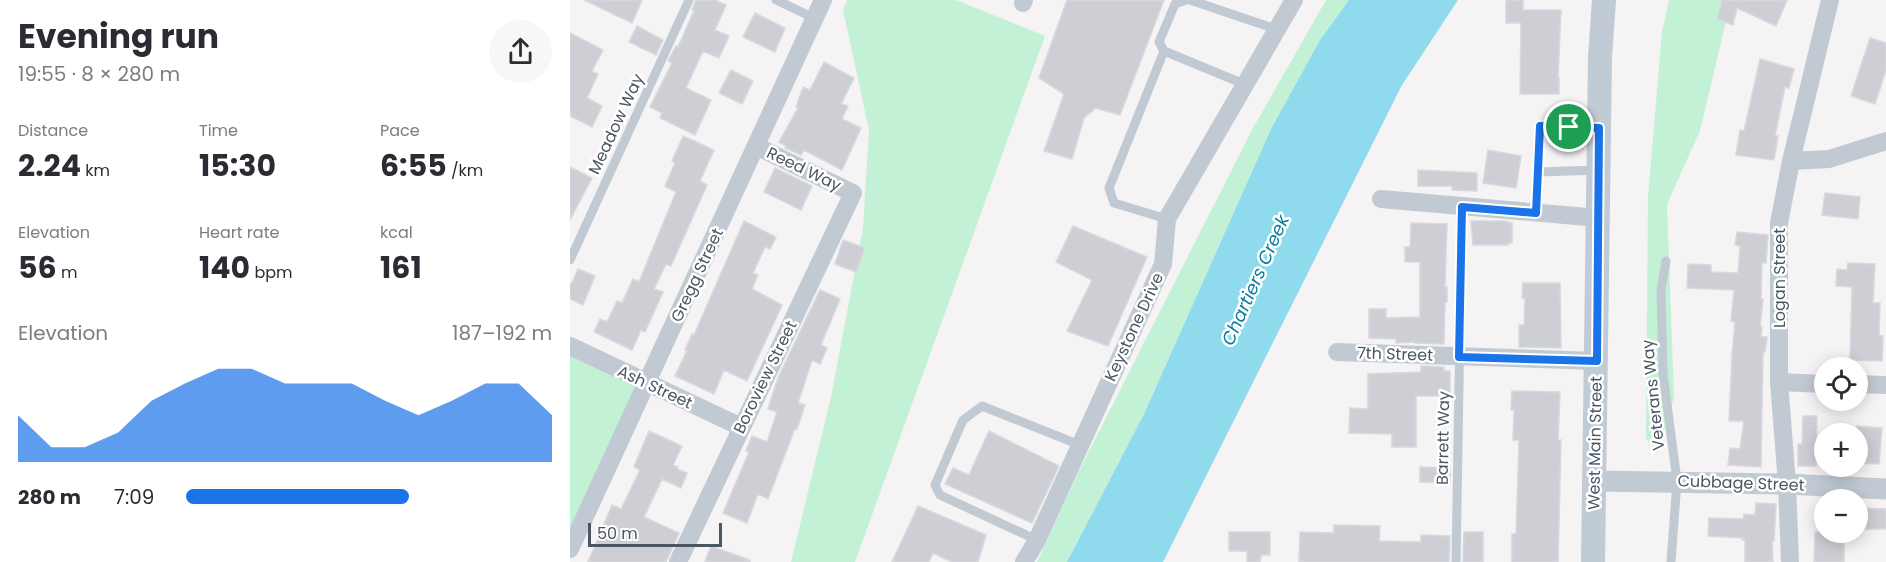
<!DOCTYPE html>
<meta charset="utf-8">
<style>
body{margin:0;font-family:Poppins,sans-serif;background:#f7f7f7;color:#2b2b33;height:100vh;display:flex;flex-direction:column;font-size:22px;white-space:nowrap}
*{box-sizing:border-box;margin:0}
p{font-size:20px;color:#7c7c81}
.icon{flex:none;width:33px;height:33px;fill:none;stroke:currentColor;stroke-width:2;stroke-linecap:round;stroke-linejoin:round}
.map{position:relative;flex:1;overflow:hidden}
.panel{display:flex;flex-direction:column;background:#fff;width:570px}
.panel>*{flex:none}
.controls{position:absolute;left:1244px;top:357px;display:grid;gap:12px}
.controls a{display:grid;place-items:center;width:54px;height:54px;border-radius:50%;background:#fff;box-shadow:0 3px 15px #0003;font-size:30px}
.scale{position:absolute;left:18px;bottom:15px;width:134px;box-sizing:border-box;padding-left:6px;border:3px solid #4a5661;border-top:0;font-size:16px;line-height:21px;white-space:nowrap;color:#4a5661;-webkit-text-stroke:4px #fff;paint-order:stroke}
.pin{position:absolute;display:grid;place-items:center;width:51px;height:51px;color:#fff;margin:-26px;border:3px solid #fff;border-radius:50%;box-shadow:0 2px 6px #0007}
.round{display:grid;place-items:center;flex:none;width:63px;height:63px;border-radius:32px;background:#f7f7f7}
.headline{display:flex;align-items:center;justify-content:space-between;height:102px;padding:0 18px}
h1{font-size:33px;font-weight:700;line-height:45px}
.figures{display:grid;grid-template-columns:repeat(3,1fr);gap:9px;height:102px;padding:6px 18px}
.figures div{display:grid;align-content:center}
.figures b{font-size:30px;font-weight:700}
.figures small{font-size:16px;font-weight:400}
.figures p{font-size:16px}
.chart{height:168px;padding:12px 18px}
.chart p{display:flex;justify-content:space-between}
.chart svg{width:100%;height:108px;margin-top:6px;fill:#1a73e8;opacity:.7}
ul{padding:0 18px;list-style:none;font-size:20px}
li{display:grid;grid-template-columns:96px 72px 1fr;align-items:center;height:45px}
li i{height:15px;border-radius:8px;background:#1a73e8}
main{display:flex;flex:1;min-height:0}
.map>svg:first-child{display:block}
.green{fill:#c3f1d5}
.water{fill:#90daee}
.building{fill:#cdcfd5;stroke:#d7d9de;stroke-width:1.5}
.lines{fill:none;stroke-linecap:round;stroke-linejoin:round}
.service{stroke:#c1cad2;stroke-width:9}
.minor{stroke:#c1cad2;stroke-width:18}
.tertiary{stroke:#c1cad2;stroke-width:21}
.secondary{stroke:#c1cbd6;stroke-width:24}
.route-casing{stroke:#fff;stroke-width:12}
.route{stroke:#1a73e8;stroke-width:8}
.labels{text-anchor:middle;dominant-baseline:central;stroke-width:5;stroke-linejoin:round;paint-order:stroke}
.street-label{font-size:16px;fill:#4a5661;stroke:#fff}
.water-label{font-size:18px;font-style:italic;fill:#0c7c9b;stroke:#fff}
</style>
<main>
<section class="panel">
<div class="headline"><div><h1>Evening run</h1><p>19:55 · 8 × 280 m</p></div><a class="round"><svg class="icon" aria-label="share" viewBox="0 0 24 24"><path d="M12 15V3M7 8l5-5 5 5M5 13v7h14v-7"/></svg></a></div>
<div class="figures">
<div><p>Distance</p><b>2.24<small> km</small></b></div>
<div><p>Time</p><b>15:30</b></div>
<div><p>Pace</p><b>6:55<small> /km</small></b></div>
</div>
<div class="figures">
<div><p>Elevation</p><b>56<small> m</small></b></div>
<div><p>Heart rate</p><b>140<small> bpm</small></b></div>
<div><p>kcal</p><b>161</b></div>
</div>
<div class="chart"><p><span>Elevation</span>187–192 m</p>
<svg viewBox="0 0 160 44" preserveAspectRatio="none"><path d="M0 44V25L10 38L20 38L30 32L40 19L50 12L60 6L70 6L80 12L90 12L100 12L110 19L120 25L130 19L140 12L150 12L160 25V44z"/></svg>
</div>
<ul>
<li><b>280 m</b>7:09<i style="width:61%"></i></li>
</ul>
</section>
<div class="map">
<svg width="1316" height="562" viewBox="0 0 1316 562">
<rect width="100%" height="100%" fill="#f5f3f3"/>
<path class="green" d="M 277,0 L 386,0 L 475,36 L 285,562 L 221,562 L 261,397 L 293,228 L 299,130 L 273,10 Z
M 756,0 L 779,0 L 750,40 L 701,129 L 574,414 L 497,562 L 467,562 L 507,475 L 683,128 Z
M 1099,0 L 1161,0 L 1130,131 L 1097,204 L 1104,397 L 1088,453 L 1076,438 L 1078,197 L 1092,32 Z
M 0,354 L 68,386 L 0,529 Z"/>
<path class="water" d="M 779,0 L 888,0 L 832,85 L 593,562 L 497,562 L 574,414 L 701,129 L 750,40 Z"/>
<path class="building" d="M 14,0 L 72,0 L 62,23 Z
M 126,0 L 145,0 L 156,5 L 145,30 L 159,36 L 149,58 L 133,51 L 116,88 L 141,100 L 125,135 L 90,118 L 92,113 L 80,107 L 102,63 L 98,61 L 106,46 L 108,47 L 124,11 L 122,10 Z
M 497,0 L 594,0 L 550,115 L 526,108 L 514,118 L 502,159 L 474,151 L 494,94 L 469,78 Z
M 936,0 L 953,0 L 953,10 L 991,10 L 988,78 L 989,78 L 989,94 L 950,94 L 951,23 L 936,23 Z
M 1149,0 L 1217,0 L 1206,26 L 1167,8 L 1163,25 L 1147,19 L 1152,1 Z
M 185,13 L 215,28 L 205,52 L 173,37 Z
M 67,26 L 93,40 L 86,55 L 59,42 Z
M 0,33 L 33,50 L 22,71 L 28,74 L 17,98 L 32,106 L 22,127 L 0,116 Z
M 1300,38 L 1316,43 L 1316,70 L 1305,104 L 1281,96 Z
M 1190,59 L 1224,69 L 1219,88 L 1215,87 L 1205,136 L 1208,136 L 1204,160 L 1166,155 L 1170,130 L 1174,131 Z
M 254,62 L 284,78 L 271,104 L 278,106 L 272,119 L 291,128 L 272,170 L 234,150 L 231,155 L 215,148 L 216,146 L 209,142 L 228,108 L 226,107 L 233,87 L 240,90 Z
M 161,70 L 183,81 L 172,104 L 149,93 Z
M 113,136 L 144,150 L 130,181 L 137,185 L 101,266 L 96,264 L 84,289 L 93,292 L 75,332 L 71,330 L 62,350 L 24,332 L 30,319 L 37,322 L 47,301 L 52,303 L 63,279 L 69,282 L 106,192 L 95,186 L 105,163 L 102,161 Z
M 918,150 L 951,156 L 946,188 L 913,183 Z
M 0,167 L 22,178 L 0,220 Z
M 205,168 L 242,186 L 231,210 L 194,192 Z
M 848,170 L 907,173 L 907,191 L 882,190 L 882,186 L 848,186 Z
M 1255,193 L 1290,197 L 1288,219 L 1252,215 Z
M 174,221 L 206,237 L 200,249 L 195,247 L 183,273 L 188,275 L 182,289 L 212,305 L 177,381 L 154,370 L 144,394 L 105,376 L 117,351 L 115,350 L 122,334 L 124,335 Z
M 901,221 L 935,221 L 942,223 L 942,243 L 938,243 L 938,245 L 903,245 Z
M 841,223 L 877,224 L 875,287 L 877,287 L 877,302 L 875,302 L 874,344 L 845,343 L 845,342 L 826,343 L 826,339 L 799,338 L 799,309 L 816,309 L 816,318 L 850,317 L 850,262 L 835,262 L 835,247 L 840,247 Z
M 503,226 L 577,257 L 538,346 L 497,331 L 522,280 L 486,262 Z
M 1167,232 L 1198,235 L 1196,263 L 1192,263 L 1191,299 L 1193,299 L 1190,327 L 1192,327 L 1191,337 L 1197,337 L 1195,352 L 1193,352 L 1191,467 L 1158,465 L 1160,448 L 1170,449 L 1174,421 L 1159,421 L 1162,356 L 1165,322 L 1161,321 L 1164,290 L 1117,288 L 1118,264 L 1141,265 L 1141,272 L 1168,273 L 1170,246 L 1165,245 Z
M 273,240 L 295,248 L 286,272 L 265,264 Z
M 1278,263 L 1305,264 L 1303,303 L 1310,303 L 1309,335 L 1313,336 L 1312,361 L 1280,360 L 1282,287 L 1266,286 L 1267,269 L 1277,270 Z
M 8,269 L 25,276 L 13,305 L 0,299 L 0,283 L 2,283 Z
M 953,283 L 990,283 L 991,348 L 949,347 L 949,325 L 954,325 L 955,298 L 952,298 Z
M 250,290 L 270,299 L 251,345 L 257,348 L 250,364 L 242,360 L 228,403 L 235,405 L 227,429 L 225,428 L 198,499 L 188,494 L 177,523 L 153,513 L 179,452 L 176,451 L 182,436 L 197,442 L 207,412 L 198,409 L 208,378 Z
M 851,366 L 874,367 L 874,371 L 880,371 L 880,396 L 846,396 L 846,447 L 822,447 L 822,434 L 779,433 L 780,408 L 798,409 L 798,374 L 851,372 Z
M 942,391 L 990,392 L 988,440 L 991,440 L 988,562 L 942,562 L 942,534 L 946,534 L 949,440 L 943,440 L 944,410 L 941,410 Z
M 1233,416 L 1247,416 L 1246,466 L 1228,466 L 1228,444 L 1232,444 Z
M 1287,426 L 1312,428 L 1309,464 L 1287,463 Z
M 79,431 L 112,446 L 103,465 L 108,467 L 107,469 L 117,473 L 111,488 L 92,479 L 74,517 L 109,533 L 96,562 L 18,562 L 42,505 L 51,509 L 70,470 L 64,467 Z
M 419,431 L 489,466 L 462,523 L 375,484 L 383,468 L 399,475 Z
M 850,467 L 880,468 L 880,483 L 850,482 Z
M 1186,503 L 1206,504 L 1204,541 L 1202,541 L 1203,562 L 1175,562 L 1175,540 L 1172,540 L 1173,538 L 1138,536 L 1139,518 L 1173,519 L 1174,514 L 1185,515 Z
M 348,506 L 416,535 L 408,562 L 382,562 L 363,553 L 359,562 L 322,562 Z
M 1287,508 L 1316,509 L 1316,529 L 1287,529 Z
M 764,525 L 810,526 L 809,541 L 851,542 L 851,535 L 880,536 L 879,562 L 729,562 L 730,532 L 764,533 Z
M 659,532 L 700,532 L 700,555 L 691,555 L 690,562 L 677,562 L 677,551 L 659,551 Z
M 894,532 L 913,532 L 913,562 L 893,562 Z
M 1245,532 L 1274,532 L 1274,562 L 1244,562 Z
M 141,546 L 180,560 L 180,562 L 135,562 Z"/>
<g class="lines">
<path class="service" d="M 206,0 L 244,18
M 616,0 L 605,4 L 589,42 L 594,51 L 674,84
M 620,0 L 706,29
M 594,51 L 539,188 L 544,203 L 597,219
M 968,172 L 1028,170
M 966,213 L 970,126 L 1027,127
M 0,260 L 119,0
M 1096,261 L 1091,290 L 1093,373 L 1107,481 L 1101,562
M 467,540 L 370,495 L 365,485 L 393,420 L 412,406 L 510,445
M 886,562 L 892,207"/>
<path class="minor" d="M 453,3 L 454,0
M 1221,161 L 1259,159 L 1316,141
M 811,199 L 1029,218
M 0,346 L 171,427
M 767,352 L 1027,361
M 1209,382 L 1254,384
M 1287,384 L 1316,385
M 0,549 L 253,0
M 108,562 L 283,193 L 186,146
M 454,562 L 467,540 L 593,264 L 597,219 L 724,0
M 1220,562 L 1217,484 L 1209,382 L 1209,223 L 1221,161 L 1260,0"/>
<path class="tertiary" d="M 1025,481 L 1217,484 L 1316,489"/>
<path class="secondary" d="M 1023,562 L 1030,57 L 1034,0"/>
</g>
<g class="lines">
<defs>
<path id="route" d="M 970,126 L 1029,128 L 1027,361 L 889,357 L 892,207 L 966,213 Z"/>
</defs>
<use href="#route" class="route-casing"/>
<use href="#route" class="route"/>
</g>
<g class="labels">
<g class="street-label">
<text transform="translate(46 124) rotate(-65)">Meadow Way</text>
<text transform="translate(234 169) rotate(26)">Reed Way</text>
<text transform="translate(127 275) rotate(-65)">Gregg Street</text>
<text transform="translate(1209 278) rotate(-90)">Logan Street</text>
<text transform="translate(564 327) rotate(-65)">Keystone Drive</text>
<text transform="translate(825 354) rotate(2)">7th Street</text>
<text transform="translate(195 377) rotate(-64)">Boroview Street</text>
<text transform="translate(85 387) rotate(25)">Ash Street</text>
<text transform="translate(1083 395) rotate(-96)">Veterans Way</text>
<text transform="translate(873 438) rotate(-89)">Barrett Way</text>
<text transform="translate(1025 443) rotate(-89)">West Main Street</text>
<text transform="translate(1171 483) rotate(2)">Cubbage Street</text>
</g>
<g class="water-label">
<text transform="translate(685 280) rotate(-66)">Chartiers Creek</text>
</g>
</g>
</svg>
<div class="controls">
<a><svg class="icon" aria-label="locate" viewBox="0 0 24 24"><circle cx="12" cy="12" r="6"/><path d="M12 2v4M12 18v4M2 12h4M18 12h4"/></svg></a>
<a>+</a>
<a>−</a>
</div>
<div class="scale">50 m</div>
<div class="pin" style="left:999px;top:127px;background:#1e9e55"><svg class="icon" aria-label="arrive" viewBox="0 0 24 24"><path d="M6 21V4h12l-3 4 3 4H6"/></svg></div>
</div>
</main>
